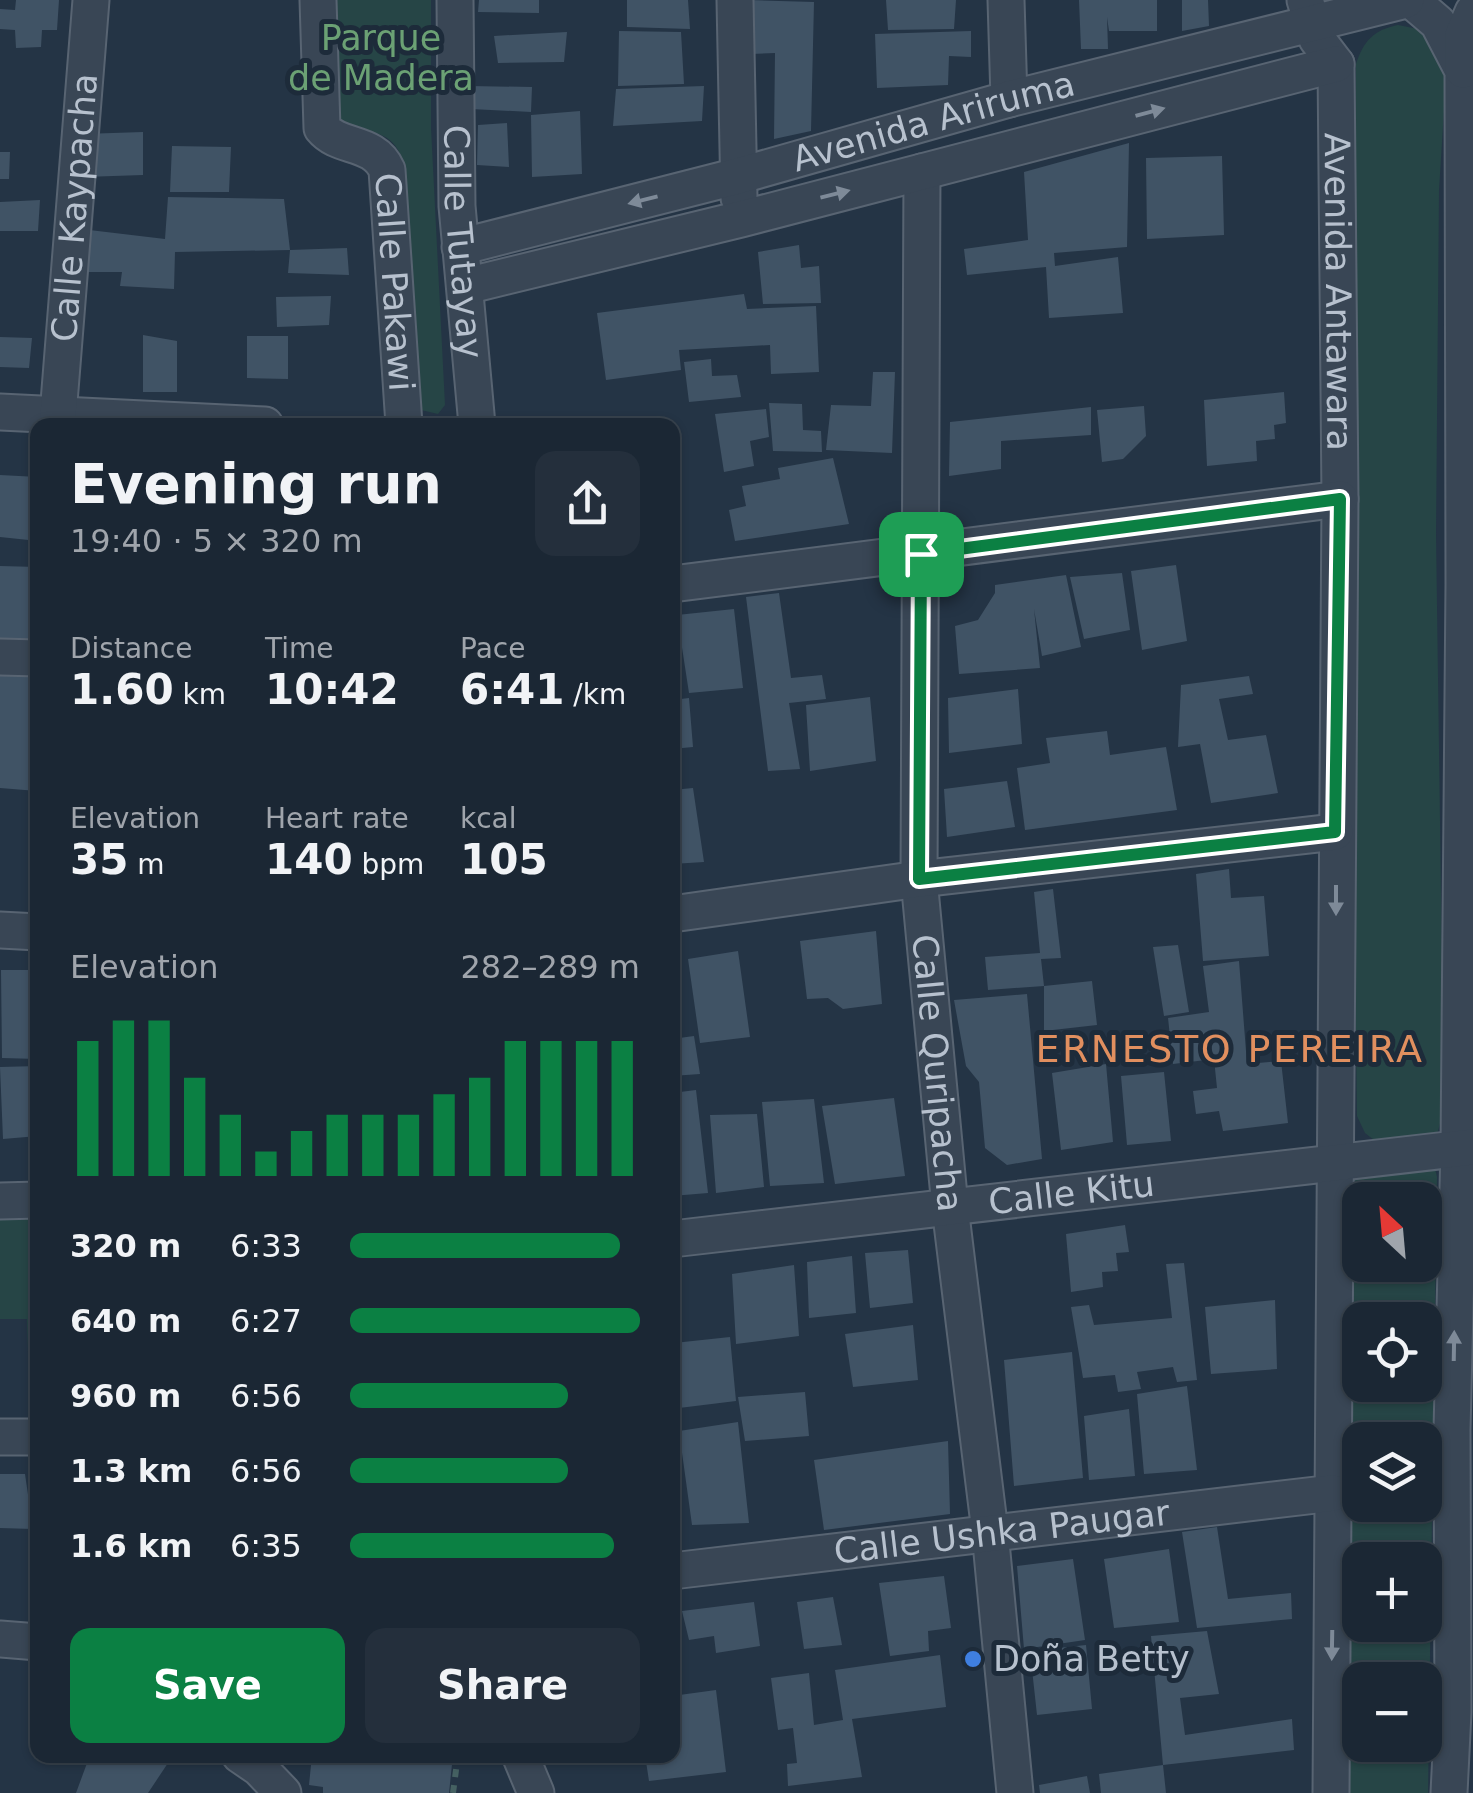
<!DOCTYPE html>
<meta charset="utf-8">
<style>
body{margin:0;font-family:"DejaVu Sans",sans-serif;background:#242f3c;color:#f1f3f6;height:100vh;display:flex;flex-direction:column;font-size:38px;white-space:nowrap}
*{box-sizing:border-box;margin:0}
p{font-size:32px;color:#a0a5ac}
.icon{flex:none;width:55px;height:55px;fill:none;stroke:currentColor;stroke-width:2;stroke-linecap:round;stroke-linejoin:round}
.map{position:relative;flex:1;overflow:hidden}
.side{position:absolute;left:30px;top:418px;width:650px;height:1345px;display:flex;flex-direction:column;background:#1b2734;border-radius:20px;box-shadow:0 2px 8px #0004,0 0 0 2px #39444f}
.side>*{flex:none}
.needle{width:65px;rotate:334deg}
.controls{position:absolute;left:1342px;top:1182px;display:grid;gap:20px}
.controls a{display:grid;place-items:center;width:100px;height:100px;border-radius:20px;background:#1b2734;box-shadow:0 2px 8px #0004,0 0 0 2px #39444f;font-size:50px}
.pin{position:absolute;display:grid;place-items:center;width:85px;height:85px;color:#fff;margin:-42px;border-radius:20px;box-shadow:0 5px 15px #0006}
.round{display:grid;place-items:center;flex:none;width:105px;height:105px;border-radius:20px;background:#242f3c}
.headline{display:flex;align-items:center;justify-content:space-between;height:170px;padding:0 40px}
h1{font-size:55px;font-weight:700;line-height:75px}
.stats{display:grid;grid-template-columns:repeat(3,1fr);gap:15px;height:170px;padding:10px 40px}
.stats div{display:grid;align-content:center}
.stats b{font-size:42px;font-weight:700}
.stats small{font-size:28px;font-weight:400}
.stats p{font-size:28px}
.chart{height:280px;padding:20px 40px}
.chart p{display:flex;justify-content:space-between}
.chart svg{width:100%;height:180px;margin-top:10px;stroke:#0b8043;stroke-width:6}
.cta{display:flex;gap:20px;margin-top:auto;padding:20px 40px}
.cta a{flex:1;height:115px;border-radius:20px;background:#0b8043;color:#fff;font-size:40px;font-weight:700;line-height:115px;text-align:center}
.cta a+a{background:#242f3c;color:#f1f3f6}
ul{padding:0 40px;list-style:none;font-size:32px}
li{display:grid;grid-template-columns:160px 120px 1fr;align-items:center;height:75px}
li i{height:25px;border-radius:12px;background:#0b8043}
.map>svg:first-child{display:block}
.green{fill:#264546;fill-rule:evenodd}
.building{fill:#405365}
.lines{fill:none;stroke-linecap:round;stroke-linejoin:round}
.minor-casing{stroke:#586472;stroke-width:39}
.path{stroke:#456162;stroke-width:6;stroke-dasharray:8 8;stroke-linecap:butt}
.minor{stroke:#394655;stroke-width:35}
.oneway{fill:#7e8a98}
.route-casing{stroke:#fff;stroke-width:20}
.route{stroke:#0b8043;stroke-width:12}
.shop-dot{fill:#3f7fe0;stroke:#1d2b3a;stroke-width:4}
.labels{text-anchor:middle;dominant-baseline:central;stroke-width:10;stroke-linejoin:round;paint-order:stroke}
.park-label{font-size:35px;fill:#6ba174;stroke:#1d2b3a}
.street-label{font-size:35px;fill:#b7c1ce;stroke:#1d2b3a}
.poi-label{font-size:35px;fill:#b7c1ce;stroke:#1d2b3a;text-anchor:start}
.neighbourhood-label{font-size:38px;letter-spacing:2.5px;fill:#e18f5f;stroke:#1d2b3a}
</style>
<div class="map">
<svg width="1473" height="1793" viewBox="0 0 1473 1793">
<rect width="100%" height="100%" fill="#243445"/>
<path class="green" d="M 330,0 L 431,0 L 431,128 L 445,405 L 438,414 L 421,410 L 418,403 L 404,163 C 389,118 361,143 333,115 Z
M 1398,25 L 1423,30 L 1447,63 L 1439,190 L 1436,534 L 1444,1108 L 1438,1131 L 1428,1138 L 1374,1140 L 1365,1133 L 1357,1116 L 1353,825 L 1356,64 C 1364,40 1374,30 1398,25 Z
M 1434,1164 L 1437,1177 L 1428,1793 L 1349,1793 L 1351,1179 L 1353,1174 ZM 1360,1200 L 1425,1200 L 1425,1265 L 1360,1265 ZM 1360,1320 L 1425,1320 L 1425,1385 L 1360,1385 ZM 1360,1440 L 1425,1440 L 1425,1505 L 1360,1505 ZM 1360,1560 L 1425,1560 L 1425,1625 L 1360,1625 ZM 1360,1680 L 1425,1680 L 1425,1745 L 1360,1745 Z
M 37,1218 L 38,1419 L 30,1419 L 27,1319 L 0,1319 L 0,1219 Z"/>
<path class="building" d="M 16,0 L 59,0 L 57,30 L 42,30 L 41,47 L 16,48 L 15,30 L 0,29 L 0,9 L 15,10 Z
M 479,0 L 539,0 L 539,13 L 478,12 Z
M 627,0 L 688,0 L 690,29 L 627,27 Z
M 748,0 L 814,2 L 811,131 L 774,139 L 775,53 L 750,54 Z
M 886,0 L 956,0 L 954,29 L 888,30 Z
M 1079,0 L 1157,0 L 1157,31 L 1109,31 L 1107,17 L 1108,49 L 1081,49 Z
M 1182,0 L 1208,0 L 1209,26 L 1182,31 Z
M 619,31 L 681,32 L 684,84 L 618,86 Z
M 971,31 L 971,57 L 949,56 L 948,85 L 877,88 L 875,34 Z
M 567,32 L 564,62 L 498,63 L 494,36 Z
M 469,86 L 532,87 L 531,112 L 471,109 Z
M 704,86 L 702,121 L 613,126 L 616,89 Z
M 580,111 L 582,174 L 532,177 L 531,115 Z
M 507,123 L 509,167 L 477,165 L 478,125 Z
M 143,132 L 143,175 L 84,177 L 83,134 Z
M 1129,143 L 1127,247 L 1054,253 L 1055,266 L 1118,257 L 1123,313 L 1049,318 L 1046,267 L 967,275 L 964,249 L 1028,240 L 1024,172 Z
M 172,146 L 231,147 L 229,192 L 170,192 Z
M 0,152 L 10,152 L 9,179 L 0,179 Z
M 1222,156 L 1224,235 L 1147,239 L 1146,158 Z
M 168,197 L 284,199 L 290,250 L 175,252 L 174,289 L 120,286 L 122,272 L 76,272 L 81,229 L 165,239 Z
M 40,200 L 38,231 L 0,231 L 0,202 Z
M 799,245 L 801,268 L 819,266 L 821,303 L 763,304 L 758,252 Z
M 347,248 L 349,275 L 288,273 L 290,250 Z
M 744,294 L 747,309 L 816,306 L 819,372 L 771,374 L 770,345 L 679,350 L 681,370 L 606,380 L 597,313 Z
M 331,296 L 329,325 L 277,327 L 276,297 Z
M 143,335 L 177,341 L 177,392 L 143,392 Z
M 247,336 L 288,336 L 288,379 L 247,378 Z
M 0,337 L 32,338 L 29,368 L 0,367 Z
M 711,359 L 712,376 L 737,375 L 741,397 L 689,402 L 684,362 Z
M 873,372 L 895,372 L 892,453 L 826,450 L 831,405 L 871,406 Z
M 1284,392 L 1286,423 L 1274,425 L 1275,439 L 1256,441 L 1257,461 L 1207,466 L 1204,400 Z
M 769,403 L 802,404 L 803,430 L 821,431 L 822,452 L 773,451 Z
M 1144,406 L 1146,436 L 1123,459 L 1102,462 L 1097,410 Z
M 1091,407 L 1091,435 L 1001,441 L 1001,469 L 949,476 L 950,422 Z
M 766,409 L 769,437 L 750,441 L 754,466 L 724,472 L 715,414 Z
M 603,419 L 604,425 L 569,425 L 569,422 Z
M 833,458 L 849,524 L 735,541 L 729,510 L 746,506 L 742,486 L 780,479 L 778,468 Z
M 0,475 L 38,477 L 38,541 L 0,537 Z
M 1176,565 L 1187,641 L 1142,650 L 1131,571 Z
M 0,566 L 38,567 L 38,640 L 0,638 Z
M 1122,573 L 1130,630 L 1084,639 L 1070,577 Z
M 1066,575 L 1081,647 L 1042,656 L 1034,609 L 1040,668 L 959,674 L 955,626 L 978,620 L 995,593 L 995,585 Z
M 779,593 L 791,678 L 822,675 L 826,699 L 789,703 L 800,769 L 768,771 L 746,597 Z
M 734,609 L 743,688 L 689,693 L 677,615 Z
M 0,672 L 38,673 L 37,791 L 0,788 Z
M 1249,676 L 1253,694 L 1219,699 L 1228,740 L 1266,735 L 1278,793 L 1211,803 L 1200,744 L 1178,747 L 1181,685 Z
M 1018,689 L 1022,744 L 949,753 L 948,698 Z
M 870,697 L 876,761 L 810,771 L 806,705 Z
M 689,698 L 693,747 L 672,749 L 672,700 Z
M 1107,731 L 1110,755 L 1166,747 L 1177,810 L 1025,830 L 1017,768 L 1050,763 L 1046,738 Z
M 1007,781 L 1015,827 L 947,837 L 944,789 Z
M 693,788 L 704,862 L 672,864 L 672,790 Z
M 1229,869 L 1231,898 L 1264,896 L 1269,956 L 1203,961 L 1196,874 Z
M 1053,889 L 1061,958 L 1041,959 L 1044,986 L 1092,981 L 1097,1025 L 1044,1031 L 1044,986 L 988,990 L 985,957 L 1040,953 L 1034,892 Z
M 876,931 L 882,1004 L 843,1009 L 828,998 L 807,999 L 800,941 Z
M 1178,945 L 1189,1012 L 1164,1016 L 1153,947 Z
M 738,951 L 750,1037 L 700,1043 L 688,959 Z
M 1239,961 L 1247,1064 L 1281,1061 L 1288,1123 L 1223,1131 L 1219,1111 L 1196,1114 L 1193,1091 L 1217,1088 L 1214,1059 L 1173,1064 L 1168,1018 L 1209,1012 L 1203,966 Z
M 1,970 L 38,970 L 38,1059 L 2,1058 Z
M 672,989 L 675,989 L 678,1014 L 672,1014 Z
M 1027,994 L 1042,1159 L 1007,1165 L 985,1148 L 979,1082 L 966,1066 L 954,1000 Z
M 694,1036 L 700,1074 L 672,1076 L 672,1039 Z
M 1106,1064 L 1113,1142 L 1061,1150 L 1052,1073 Z
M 38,1066 L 38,1136 L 3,1139 L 0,1067 Z
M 1164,1072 L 1171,1141 L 1127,1145 L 1121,1076 Z
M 696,1090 L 708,1193 L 672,1196 L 672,1093 Z
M 894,1098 L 905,1176 L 835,1184 L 822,1106 Z
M 814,1099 L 824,1183 L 770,1186 L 762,1102 Z
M 757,1114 L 764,1187 L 716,1193 L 710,1115 Z
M 1125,1225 L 1129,1252 L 1116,1253 L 1118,1271 L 1102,1272 L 1103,1287 L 1071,1292 L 1066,1234 Z
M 908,1250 L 913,1303 L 870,1308 L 865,1253 Z
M 852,1256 L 856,1313 L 809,1318 L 807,1262 Z
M 1184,1263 L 1197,1380 L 1177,1382 L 1173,1367 L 1137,1372 L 1141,1389 L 1118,1392 L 1115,1375 L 1083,1378 L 1071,1307 L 1089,1305 L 1094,1325 L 1172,1318 L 1166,1264 Z
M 794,1265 L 799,1336 L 736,1344 L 732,1274 Z
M 1275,1300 L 1277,1369 L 1211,1374 L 1205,1307 Z
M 913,1325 L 918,1380 L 853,1387 L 845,1334 Z
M 730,1337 L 736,1401 L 679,1408 L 674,1343 Z
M 1072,1352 L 1083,1478 L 1014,1486 L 1004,1360 Z
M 1187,1386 L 1197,1470 L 1144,1474 L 1137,1394 Z
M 805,1392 L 809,1436 L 745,1441 L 738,1397 Z
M 1129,1409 L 1135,1476 L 1089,1480 L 1084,1416 Z
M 738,1422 L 749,1523 L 692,1525 L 679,1431 Z
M 948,1441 L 950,1514 L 824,1530 L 814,1460 Z
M 0,1474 L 25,1474 L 33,1529 L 0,1528 Z
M 1217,1527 L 1228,1599 L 1291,1593 L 1292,1619 L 1197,1628 L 1182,1532 Z
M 1169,1549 L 1179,1622 L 1114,1628 L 1104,1559 Z
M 1073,1559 L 1085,1640 L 1024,1649 L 1017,1566 Z
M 944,1576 L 951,1628 L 928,1631 L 929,1651 L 890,1656 L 879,1583 Z
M 833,1597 L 842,1645 L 804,1649 L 797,1602 Z
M 754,1602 L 760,1646 L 716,1653 L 714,1636 L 689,1640 L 682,1611 Z
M 1207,1631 L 1219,1694 L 1180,1698 L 1185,1735 L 1292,1719 L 1294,1750 L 1163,1765 L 1151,1636 Z
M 1086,1645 L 1092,1709 L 1037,1715 L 1030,1651 Z
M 940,1655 L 946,1707 L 852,1719 L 862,1777 L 788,1786 L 787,1764 L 797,1763 L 793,1728 L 778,1730 L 771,1678 L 809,1673 L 814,1725 L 843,1720 L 835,1670 Z
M 716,1690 L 726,1772 L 649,1781 L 645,1755 L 672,1755 L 672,1696 Z
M 90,1755 L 169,1755 L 172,1757 L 148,1793 L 76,1793 Z
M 312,1755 L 453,1755 L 449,1793 L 323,1793 L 323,1787 L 309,1785 Z
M 1163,1765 L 1166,1793 L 1101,1793 L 1099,1774 Z
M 1087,1776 L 1090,1793 L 1040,1793 L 1039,1785 Z"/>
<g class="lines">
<defs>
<g id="minor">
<path id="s1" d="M 318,0 L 322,128 C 339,149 374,140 387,170 L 404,425"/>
<path id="s2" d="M 455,0 L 457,206 L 477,425"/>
<path d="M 735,0 L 739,198"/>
<path d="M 1006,0 L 1009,99"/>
<path id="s3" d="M 1305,0 L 1317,39 L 1336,64 L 1340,499 L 1331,1793"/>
<path d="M 1411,0 L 1438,23 L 1463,71 L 1464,584 L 1459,1148 L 1452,1430 L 1453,1712 L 1449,1793"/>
<path d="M 1463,70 L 1463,35 L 1473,12"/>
<path id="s4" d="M 922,172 L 919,879 L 950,1207 L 990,1532 L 1015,1793"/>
<path id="s5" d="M 460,247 L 738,176 L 1009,99 L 1406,0"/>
<path d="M 466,286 L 741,219 L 1336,64"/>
<path d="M 0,412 L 265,425"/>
<path id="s6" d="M 58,415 L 91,0"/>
<path d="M 672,584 L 1340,499"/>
<path d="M 0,657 L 38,658"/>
<path d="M 672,914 L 919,879 L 1335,832"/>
<path d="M 0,930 L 38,932"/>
<path d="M 0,1201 L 38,1200"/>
<path id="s7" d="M 672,1239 L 1473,1147"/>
<path d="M 0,1437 L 38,1437"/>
<path id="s8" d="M 672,1571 L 1333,1493"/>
<path d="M 0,1639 L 38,1642"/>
<path d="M 240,1755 L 259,1768 L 283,1793"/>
<path d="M 520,1755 L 536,1793"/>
</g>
</defs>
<use href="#minor" class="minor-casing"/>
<path class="path" d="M 453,1793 L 458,1755"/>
<use href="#minor" class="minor"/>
</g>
<defs><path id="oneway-solid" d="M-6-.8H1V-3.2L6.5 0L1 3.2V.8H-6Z" transform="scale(2.5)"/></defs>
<g class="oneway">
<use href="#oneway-solid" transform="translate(1150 112) rotate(-15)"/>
<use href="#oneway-solid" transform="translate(835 194) rotate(-14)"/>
<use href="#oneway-solid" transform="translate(643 200) rotate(166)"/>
<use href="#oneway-solid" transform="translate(1336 900) rotate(90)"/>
<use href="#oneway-solid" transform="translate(1454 1346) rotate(-89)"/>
<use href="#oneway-solid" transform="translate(1332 1645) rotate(91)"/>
</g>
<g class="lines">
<defs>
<path id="route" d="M 1340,499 L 1335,832 L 919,879 L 921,554 Z"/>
</defs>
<use href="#route" class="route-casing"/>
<use href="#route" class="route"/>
</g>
<circle class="shop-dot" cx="973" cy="1659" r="10"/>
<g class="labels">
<g class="park-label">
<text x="381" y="38">Parque<tspan x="381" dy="40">de Madera</tspan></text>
</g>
<g class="street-label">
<text stroke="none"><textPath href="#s5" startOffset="490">Avenida Ariruma</textPath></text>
<text stroke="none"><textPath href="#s6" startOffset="208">Calle Kaypacha</textPath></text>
<text stroke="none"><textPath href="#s2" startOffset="242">Calle Tutayay</textPath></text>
<text stroke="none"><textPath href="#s1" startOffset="320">Calle Pakawi</textPath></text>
<text stroke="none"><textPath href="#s3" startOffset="300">Avenida Antawara</textPath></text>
<text stroke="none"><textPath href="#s4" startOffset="902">Calle Quripacha</textPath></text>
<text stroke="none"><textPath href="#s7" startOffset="402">Calle Kitu</textPath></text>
<text stroke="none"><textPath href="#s8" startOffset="332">Calle Ushka Paugar</textPath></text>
</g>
<g class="poi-label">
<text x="993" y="1659">Doña Betty</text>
</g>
<g class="neighbourhood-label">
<text x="1230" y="1049">ERNESTO PEREIRA</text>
</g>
</g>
</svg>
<div class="controls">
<a><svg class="needle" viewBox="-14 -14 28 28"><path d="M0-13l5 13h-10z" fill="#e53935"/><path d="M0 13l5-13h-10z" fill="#a0a5ac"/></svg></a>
<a><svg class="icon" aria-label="locate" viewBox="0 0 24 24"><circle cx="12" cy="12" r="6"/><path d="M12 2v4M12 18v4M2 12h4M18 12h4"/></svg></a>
<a><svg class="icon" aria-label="layers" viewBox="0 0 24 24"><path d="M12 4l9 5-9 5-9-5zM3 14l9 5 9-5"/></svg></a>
<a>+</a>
<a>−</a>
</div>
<div class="pin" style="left:921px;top:554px;background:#1e9e55"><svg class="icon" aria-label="arrive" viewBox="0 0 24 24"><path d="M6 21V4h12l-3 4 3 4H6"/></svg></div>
<section class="side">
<div class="headline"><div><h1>Evening run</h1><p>19:40 · 5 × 320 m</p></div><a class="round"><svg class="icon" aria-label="share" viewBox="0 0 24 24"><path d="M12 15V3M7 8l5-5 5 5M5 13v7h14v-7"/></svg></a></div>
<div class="stats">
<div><p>Distance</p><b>1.60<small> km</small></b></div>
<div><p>Time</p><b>10:42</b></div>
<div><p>Pace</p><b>6:41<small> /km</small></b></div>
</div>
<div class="stats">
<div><p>Elevation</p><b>35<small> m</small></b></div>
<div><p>Heart rate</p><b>140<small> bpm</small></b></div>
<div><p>kcal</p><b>105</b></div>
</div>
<div class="chart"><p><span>Elevation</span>282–289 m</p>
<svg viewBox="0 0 160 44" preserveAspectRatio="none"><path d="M5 44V11M15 44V6M25 44V6M35 44V20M45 44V29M55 44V38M65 44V33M75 44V29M85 44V29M95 44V29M105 44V24M115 44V20M125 44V11M135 44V11M145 44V11M155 44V11"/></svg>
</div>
<ul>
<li><b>320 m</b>6:33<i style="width:93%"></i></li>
<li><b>640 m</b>6:27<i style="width:100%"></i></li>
<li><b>960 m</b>6:56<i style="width:75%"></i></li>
<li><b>1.3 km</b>6:56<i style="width:75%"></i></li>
<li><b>1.6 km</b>6:35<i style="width:91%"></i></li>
</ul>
<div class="cta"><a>Save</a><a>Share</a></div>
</section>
</div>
